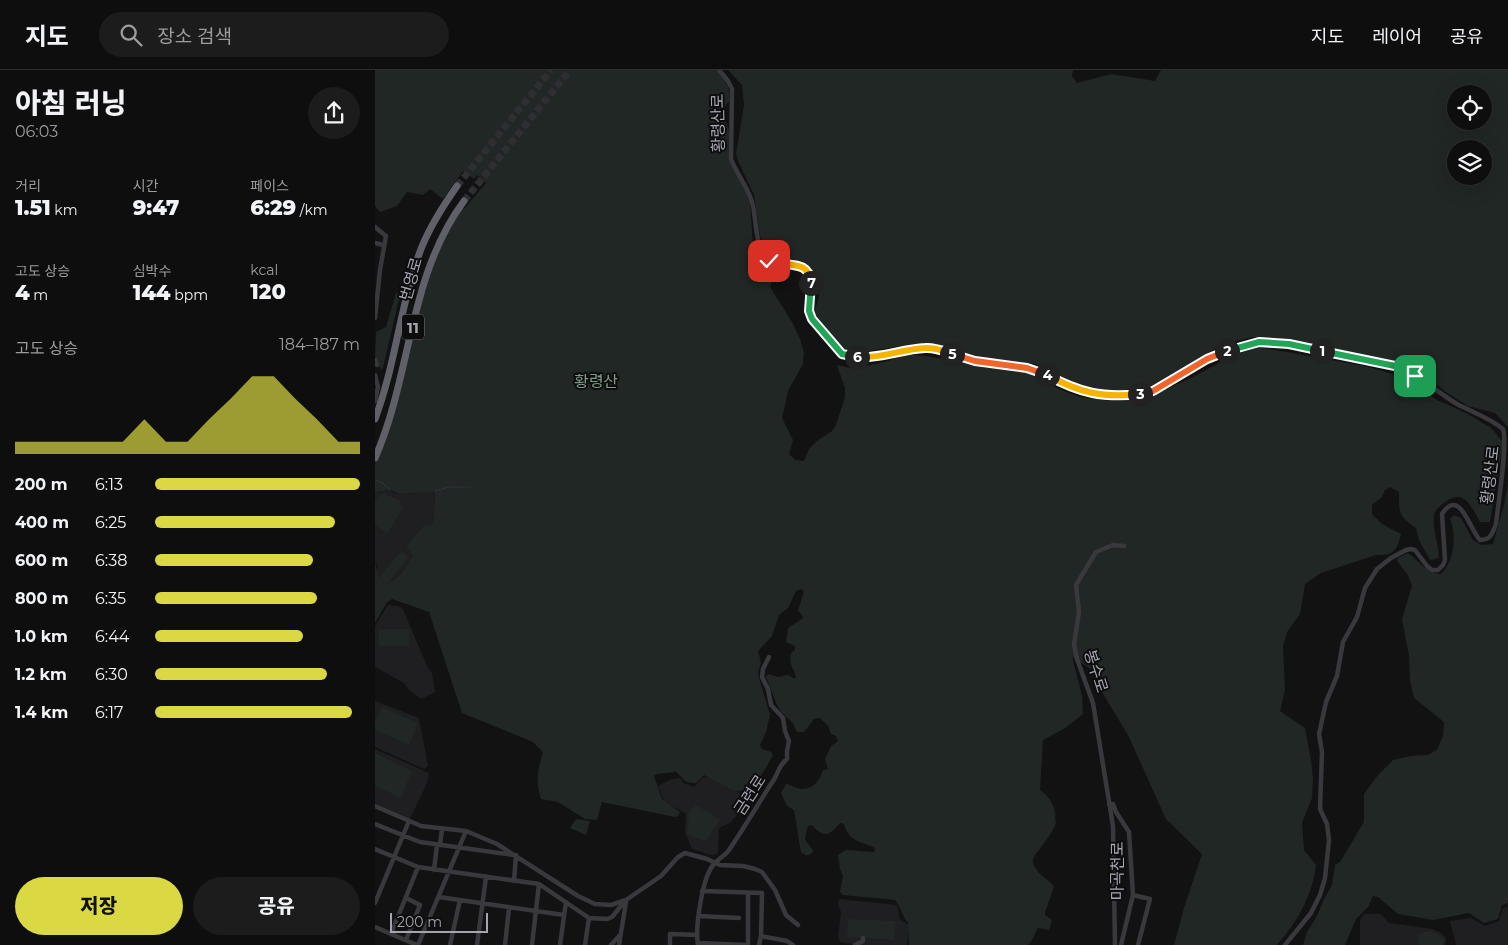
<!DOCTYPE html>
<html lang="ko">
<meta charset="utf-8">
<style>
body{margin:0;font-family:Montserrat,"Noto Sans KR",sans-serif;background:#1c1c1c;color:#f1f3f6;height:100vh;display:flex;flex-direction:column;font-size:19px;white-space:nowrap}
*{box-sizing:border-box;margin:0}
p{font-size:16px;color:#9b9c9e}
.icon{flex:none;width:28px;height:28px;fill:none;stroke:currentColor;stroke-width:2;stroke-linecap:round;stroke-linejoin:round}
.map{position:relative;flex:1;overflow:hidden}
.panel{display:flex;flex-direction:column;background:#0e0e0e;width:375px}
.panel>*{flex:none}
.buttons{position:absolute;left:1072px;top:15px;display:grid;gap:10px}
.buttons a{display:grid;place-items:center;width:45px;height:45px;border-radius:50%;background:#0e0e0e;box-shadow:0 5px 20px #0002,0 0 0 1px #2e2e2e;font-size:25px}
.scale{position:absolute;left:15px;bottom:12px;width:98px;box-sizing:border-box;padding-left:5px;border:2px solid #a5a5b2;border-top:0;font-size:14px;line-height:18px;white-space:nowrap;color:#a5a5b2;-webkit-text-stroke:4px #0d0d0e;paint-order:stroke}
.pin{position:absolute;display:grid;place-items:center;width:42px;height:42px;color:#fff;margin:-21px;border-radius:10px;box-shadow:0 2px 8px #0006}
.km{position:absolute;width:25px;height:25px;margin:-12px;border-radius:50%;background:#222;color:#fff;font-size:14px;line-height:25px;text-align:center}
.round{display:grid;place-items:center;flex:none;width:52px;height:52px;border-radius:26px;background:#1c1c1c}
.summary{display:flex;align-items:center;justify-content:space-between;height:85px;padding:0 15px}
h1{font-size:28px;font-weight:800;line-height:38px}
.stats{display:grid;grid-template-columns:repeat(3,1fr);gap:8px;height:85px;padding:5px 15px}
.stats div{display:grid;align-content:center}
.stats b{font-size:21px;font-weight:800}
.stats small{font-size:14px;font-weight:400}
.stats p{font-size:14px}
.chart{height:140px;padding:10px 15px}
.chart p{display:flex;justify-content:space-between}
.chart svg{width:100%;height:90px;margin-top:5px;fill:#dad943;opacity:.7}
.primary-button{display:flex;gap:10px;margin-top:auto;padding:10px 15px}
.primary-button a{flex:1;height:58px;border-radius:30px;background:#dad943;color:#111;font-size:20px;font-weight:800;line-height:58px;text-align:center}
.primary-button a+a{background:#1c1c1c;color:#f1f3f6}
ul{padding:0 15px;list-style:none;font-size:16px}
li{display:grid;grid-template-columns:80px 60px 1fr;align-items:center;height:38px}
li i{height:12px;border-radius:6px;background:#dad943}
header{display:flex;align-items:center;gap:30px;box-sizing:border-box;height:70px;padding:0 25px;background:#0e0e0e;border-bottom:1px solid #2e2e2e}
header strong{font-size:24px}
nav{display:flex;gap:28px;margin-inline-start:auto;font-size:18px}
.search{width:350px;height:45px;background:#1c1c1c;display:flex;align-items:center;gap:12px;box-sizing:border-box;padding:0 18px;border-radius:28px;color:#9b9c9e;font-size:19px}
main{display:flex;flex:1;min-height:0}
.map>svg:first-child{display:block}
.built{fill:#1f1e20}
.green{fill:#212724;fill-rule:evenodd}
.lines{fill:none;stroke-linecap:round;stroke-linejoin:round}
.stream{stroke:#31333e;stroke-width:1}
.highway-tunnel{stroke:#2f2f33;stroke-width:7;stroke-dasharray:7 3.5;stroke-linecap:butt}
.minor{stroke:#39383d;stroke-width:4.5}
.highway{stroke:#606068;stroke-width:7}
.split-1-casing{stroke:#fff;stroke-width:10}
.split-2-casing{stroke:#fff;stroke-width:10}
.split-3-casing{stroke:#fff;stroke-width:10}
.split-4-casing{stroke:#fff;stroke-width:10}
.split-5-casing{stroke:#fff;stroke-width:10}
.split-6-casing{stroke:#fff;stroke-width:10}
.split-7-casing{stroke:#fff;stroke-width:10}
.split-8-casing{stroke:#fff;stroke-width:10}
.split-1{stroke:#22a559;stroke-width:6}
.split-2{stroke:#22a559;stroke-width:6}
.split-3{stroke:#f0652b;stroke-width:6}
.split-4{stroke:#f5b400;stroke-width:6}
.split-5{stroke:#f0652b;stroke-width:6}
.split-6{stroke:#f5b400;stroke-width:6}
.split-7{stroke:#22a559;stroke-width:6}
.split-8{stroke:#f5b400;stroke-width:6}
.labels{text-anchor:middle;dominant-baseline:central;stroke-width:4;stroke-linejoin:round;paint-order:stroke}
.shield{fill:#0d0d0e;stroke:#777781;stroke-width:1}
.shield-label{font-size:15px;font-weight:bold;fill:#a5a5b2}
.street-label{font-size:16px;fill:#a5a5b2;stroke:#0d0d0e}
.park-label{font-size:16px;fill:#7e9b89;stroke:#0d0d0e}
</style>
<header>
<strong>지도</strong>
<div class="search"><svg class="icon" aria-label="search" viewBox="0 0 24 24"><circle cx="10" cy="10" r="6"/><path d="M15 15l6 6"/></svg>장소 검색</div>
<nav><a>지도</a><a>레이어</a><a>공유</a></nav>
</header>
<main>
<section class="panel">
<div class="summary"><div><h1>아침 러닝</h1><p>06:03</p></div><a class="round"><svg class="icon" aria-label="share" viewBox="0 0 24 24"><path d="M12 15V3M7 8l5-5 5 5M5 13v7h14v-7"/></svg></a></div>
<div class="stats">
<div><p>거리</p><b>1.51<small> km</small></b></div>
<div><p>시간</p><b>9:47</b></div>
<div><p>페이스</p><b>6:29<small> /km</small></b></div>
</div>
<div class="stats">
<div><p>고도 상승</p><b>4<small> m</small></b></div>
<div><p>심박수</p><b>144<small> bpm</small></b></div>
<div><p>kcal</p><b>120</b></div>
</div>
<div class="chart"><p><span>고도 상승</span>184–187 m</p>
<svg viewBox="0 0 160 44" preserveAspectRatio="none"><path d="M0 44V38L10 38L20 38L30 38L40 38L50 38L60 27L70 38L80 38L90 27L100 17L110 6L120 6L130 17L140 27L150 38L160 38V44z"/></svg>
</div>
<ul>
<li><b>200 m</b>6:13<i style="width:100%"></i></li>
<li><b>400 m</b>6:25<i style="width:88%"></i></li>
<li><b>600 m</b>6:38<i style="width:77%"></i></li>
<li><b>800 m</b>6:35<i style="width:79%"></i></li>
<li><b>1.0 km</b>6:44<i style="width:72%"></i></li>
<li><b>1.2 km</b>6:30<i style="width:84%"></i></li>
<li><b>1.4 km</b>6:17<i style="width:96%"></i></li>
</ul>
<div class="primary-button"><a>저장</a><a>공유</a></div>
</section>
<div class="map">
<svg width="1133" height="875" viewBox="0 0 1133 875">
<rect width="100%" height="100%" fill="#121213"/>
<path class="built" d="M 15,420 L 20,423 L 35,424 L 60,421 L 58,453 L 31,477 L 38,486 L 37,488 L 26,504 L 12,516 L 3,507 L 2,494 L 0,492 L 0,424 L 3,422 Z
M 13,535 L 23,536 L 28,539 L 52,596 L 57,603 L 60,622 L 46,629 L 35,621 L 29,613 L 0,597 L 0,556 Z
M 0,631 L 44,648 L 53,696 L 49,699 L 0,677 Z
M 0,679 L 54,703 L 52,713 L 35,749 L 0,733 Z
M 332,707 L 367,724 L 372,729 L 367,739 L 355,753 L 344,758 L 343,784 L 336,785 L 317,779 L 310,763 L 311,744 L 289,731 L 283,716 L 296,709 L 305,708 L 308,713 L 319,717 L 327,708 Z
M 464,829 L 522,835 L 525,849 L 534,855 L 532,875 L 484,875 L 465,872 L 463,866 L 466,842 L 463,834 Z
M 1133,836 L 1133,875 L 1081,875 L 1075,851 L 1096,848 L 1110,856 L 1124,851 L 1128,838 Z
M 989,844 L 1006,844 L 1014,853 L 1058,859 L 1066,863 L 1071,868 L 1070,875 L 985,875 L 985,850 Z"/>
<path class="green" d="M 0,0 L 341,0 C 351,10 356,18 354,32 L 351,34 L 348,46 L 354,60 L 354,87 L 372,124 L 375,133 L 378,174 L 386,188 L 394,196 L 401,198 L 395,217 L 417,252 L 425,269 L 429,283 L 428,294 L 413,321 L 407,348 L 418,370 L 414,384 L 420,390 L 429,391 L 434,379 L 442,371 L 457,361 L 461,355 L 470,327 L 470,318 L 462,295 L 475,298 L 487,297 L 513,291 L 531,284 L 558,287 L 605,297 L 646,301 L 664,308 L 684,319 L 705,327 L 735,331 L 768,328 L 783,323 L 820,306 L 851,289 L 882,277 L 923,284 L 994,297 L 1017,304 L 1037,313 L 1062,330 L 1093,344 L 1116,358 L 1128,372 L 1115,452 L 1105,452 C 1096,436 1089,417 1069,433 C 1065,436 1060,440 1059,445 C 1057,460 1064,474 1064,488 L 1055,490 L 1044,470 L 1041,458 C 1024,446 1024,444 1024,422 L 1015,417 L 1010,420 L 1006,428 L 997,435 L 997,444 L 1007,454 L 1026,464 C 1022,480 1019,486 1001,485 L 946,503 L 930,514 L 925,544 L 912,562 L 908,576 L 910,620 L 905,641 L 930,658 L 936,690 L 938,709 L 937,728 L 927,753 L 929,780 L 941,795 C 938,824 922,853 902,875 L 799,875 L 809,838 L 827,784 L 791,749 L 753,665 L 728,624 L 716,599 L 697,587 L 707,625 L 708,644 L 689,659 L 668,670 L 665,720 C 674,726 682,738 680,749 L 681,752 L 680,756 C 676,763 672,770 667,776 C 661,784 653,789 662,800 C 666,807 675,810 679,817 L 670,842 L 670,845 L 677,850 L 674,860 L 663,858 C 659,864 659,869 653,875 L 534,875 L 533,853 C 527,846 526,837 520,830 L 468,825 L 465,822 L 468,806 L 465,799 L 463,785 L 471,780 L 499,782 L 500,778 C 484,770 475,773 469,754 L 465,753 C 463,755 457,762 456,762 C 449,767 442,761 438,756 L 434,755 L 432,759 L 430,770 L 438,780 L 437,783 C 433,786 430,786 426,782 C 425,777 420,743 419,741 C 417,738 415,738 412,736 L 406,723 L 411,714 C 414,714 416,716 419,717 C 434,723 444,714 448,700 L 453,699 L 450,689 L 456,676 L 463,671 L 461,666 L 456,664 L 453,656 L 445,648 L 439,649 L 429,662 L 422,662 L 418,653 L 407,643 L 402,635 L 391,607 L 393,604 L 403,607 L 413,605 L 418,608 L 421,608 C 420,598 413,596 416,583 L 420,580 L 420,576 L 411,572 L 413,558 L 428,548 L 427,545 L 423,541 L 429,521 L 426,519 L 421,521 L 413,538 L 404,545 L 397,566 L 383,581 L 386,593 L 383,602 L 384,608 L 395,645 L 391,662 L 385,675 L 387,679 L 396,682 L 398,685 C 390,699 379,724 359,721 L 329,705 L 321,713 C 307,714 309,707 300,701 C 293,705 285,701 279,706 L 287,729 L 305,742 L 303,746 L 300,747 L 227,732 L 222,750 L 210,749 L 183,732 L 166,729 C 160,711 163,699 168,682 L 158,672 L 87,643 L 54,542 L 17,529 L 12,532 L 0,553 L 0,492 L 4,508 L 26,481 L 34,487 L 12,514 L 5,509 L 12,515 L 26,504 L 38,486 L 31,477 L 50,454 L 54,456 L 58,453 L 60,422 L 25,424 L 15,420 L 3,422 L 0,424 L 0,394 L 9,372 L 56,193 L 86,138 L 89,139 L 111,113 L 102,105 L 99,109 L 88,101 L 68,129 L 55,119 L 48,125 L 32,122 L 22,136 L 5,142 L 0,136 Z
M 353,0 L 698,0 L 697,6 L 702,13 L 736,4 L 780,11 L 786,0 L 1133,0 L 1133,357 L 1120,343 L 1093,336 L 1071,322 L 1044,301 L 1005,289 L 892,267 L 878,267 L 848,274 L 769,320 L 737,322 L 711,319 L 661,294 L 611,289 L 546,273 L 480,283 L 464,276 L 439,242 C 457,197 432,194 395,187 L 385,166 L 379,125 L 363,91 L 361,84 L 369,35 L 367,15 ZM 1081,24 L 1109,24 L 1109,51 L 1081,51 ZM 1081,79 L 1109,79 L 1109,106 L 1081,106 Z
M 21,223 L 27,224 L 23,233 L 8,298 L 6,300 L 0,286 L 1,262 L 11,257 Z
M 1133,414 L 1133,833 L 1127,835 L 1123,849 L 1109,853 L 1094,843 L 1058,850 L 1023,844 L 1003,827 L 998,826 L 993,837 L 981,849 L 970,875 L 928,875 L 932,862 L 942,846 L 949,829 L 957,815 L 960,795 L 965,792 L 989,752 L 989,724 L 1003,705 L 1018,690 L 1036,686 L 1053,685 L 1062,680 L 1068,666 L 1069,652 L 1039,628 L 1035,611 L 1034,586 L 1027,549 L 1037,516 L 1033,505 L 1022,491 L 1023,488 L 1033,483 C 1045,492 1051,503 1066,504 C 1079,492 1082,465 1075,449 L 1079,445 L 1086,448 L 1098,470 L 1106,475 L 1118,474 L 1129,435 Z
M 8,423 L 26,431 L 24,434 L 29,437 L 12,464 L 0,455 L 0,431 Z
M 4,559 L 34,559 L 34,576 L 4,576 Z
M 7,637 L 43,653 L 34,675 L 0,660 L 0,652 Z
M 0,683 L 37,701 L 26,728 L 0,716 Z
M 320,734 L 345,750 L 331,771 L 323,769 L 312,764 L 314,742 Z
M 201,749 L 215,751 L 211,765 L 195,758 Z
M 473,849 L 521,851 L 519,870 L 472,867 Z
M 1052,861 C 1059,862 1065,864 1069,870 L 1068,875 L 1043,875 L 1044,864 Z"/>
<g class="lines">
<path class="stream" d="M 0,410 L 8,413 L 15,420
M 60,421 L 74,417 L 96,417"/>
<path class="highway-tunnel" d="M 82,116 L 176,0
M 89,131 L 195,0"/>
<path class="minor" d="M 344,0 L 353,11 L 357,19 L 356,89 C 362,105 375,119 378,136 C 381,150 381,181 393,190 C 404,198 425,189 433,201 C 439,211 434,227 435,239 C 435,250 458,278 468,284 C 494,299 534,272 562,279 C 576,282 589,288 603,291 C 620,295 638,294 655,299 C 669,303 680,311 694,316 C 716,326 740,327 764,324 C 794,321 824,290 853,280 C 863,277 875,272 885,272 C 915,270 946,280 975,286 C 990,289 1007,291 1021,297 C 1044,305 1062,322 1082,334 C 1097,342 1115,348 1128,359 C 1133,373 1123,435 1121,454 C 1117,464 1116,470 1105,470 C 1095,461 1085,416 1067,444 L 1070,490 L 1068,495 L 1063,500 L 1057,500 L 1052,496 L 1040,480 L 1036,479 L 1031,480 L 1016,488 L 1002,499 L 990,518 L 982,547 L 968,572 L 962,606 L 951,632 L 944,664 L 947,682 L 945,739 L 952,754 L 954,770 L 950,808 L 945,825 L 936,843 L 910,875
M 0,157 L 11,166 L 5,200 L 0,248
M 0,173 L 8,175
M 0,290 L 2,295
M 0,305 L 3,317 L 0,331
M 734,734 L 738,734 L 741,742 L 754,762 L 758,825 L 746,875
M 0,736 L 46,756 L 91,761 L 122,774 L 203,826 L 220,834 L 236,835 L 251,830 L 286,806 L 303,787 L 310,783 L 332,789 L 345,795 L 368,796 L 380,799 L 387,802 L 400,820 L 411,845 L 423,855
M 0,754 L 45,772 L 139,785
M 65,775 L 67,759
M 0,779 L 43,797 L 164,814 L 214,848 L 232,849 L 237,847 L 250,831
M 59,800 L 62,775
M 139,811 L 141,785
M 327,821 L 387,823 L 386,866 L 412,871 L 418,875
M 758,825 L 775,829 L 763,875
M 64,827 L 189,845
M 0,833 L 34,751
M 324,846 L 364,848
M 0,857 L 42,875
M 16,864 L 43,797
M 31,870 L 45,835 L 31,828
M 323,873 L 372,875
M 43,875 L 91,761
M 75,875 L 85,830
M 102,875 L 111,807
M 130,875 L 134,838
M 157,875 L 164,814
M 185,875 L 191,832
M 210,875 L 214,848
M 236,875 L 245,865
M 244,875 L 251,832
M 295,875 L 295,864 L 322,865
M 323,875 C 320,858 327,805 340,793 C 344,788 350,786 354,780 C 369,758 382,736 396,714 C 405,703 401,698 412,689 L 412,681 L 414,671 L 410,661 L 408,648 L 396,635 L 393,619 L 387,607 L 388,599 L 394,587
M 373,875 L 373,823
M 384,875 L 386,866
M 480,875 L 488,871 L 488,868
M 740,875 L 738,756 L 718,633 L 702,589 L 699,574 L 704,542 L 701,515 L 721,482 L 738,475 L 749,476"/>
<path class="highway" d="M 0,349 C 21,294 25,234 46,179 C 55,156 68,136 82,116
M 0,388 C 37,304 33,206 89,131"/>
</g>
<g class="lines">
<defs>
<path id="split-1" d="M 947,281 L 1020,296 L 1040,306"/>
<path id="split-2" d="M 852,281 L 884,272 L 914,274 L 947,281"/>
<path id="split-3" d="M 765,324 L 778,321 L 832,289 L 852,281"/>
<path id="split-4" d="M 672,305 C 705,323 727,328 765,324"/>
<path id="split-5" d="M 577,284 L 600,291 L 652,298 L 672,305"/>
<path id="split-6" d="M 482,287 C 505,289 527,279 550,278 C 560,277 568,281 577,284"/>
<path id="split-7" d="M 436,213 L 434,241 L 437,249 L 467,284 L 482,287"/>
<path id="split-8" d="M 394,191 C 411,198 434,188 436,213"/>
</defs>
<use href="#split-1" class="split-1-casing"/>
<use href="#split-2" class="split-2-casing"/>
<use href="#split-3" class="split-3-casing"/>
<use href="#split-4" class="split-4-casing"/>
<use href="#split-5" class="split-5-casing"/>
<use href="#split-6" class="split-6-casing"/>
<use href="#split-7" class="split-7-casing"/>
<use href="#split-8" class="split-8-casing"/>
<use href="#split-1" class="split-1"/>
<use href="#split-2" class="split-2"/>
<use href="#split-3" class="split-3"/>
<use href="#split-4" class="split-4"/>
<use href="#split-5" class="split-5"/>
<use href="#split-6" class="split-6"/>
<use href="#split-7" class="split-7"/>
<use href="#split-8" class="split-8"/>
</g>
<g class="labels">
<rect class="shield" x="27" y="244.5" width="22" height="25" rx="4"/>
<g class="shield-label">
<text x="38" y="257">11</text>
</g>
<g class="street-label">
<text transform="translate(343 53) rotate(-91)">황령산로</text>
<text transform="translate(36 209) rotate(-74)">번영로</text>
<text transform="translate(1115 405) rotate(-83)">황령산로</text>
<text transform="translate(721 601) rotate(72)">봉수로</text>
<text transform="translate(375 725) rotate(-57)">금련로</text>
<text transform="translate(742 801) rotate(-90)">마곡천로</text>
</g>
<g class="park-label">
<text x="221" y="311">황령산</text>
</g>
</g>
</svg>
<div class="buttons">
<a><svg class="icon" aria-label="locate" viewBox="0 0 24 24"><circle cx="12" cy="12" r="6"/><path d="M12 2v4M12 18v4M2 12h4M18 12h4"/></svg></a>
<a><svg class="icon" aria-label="layers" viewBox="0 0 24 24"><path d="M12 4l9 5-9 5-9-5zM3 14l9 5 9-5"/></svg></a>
</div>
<div class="scale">200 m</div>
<div class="pin" style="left:1040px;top:306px;background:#1e9e55"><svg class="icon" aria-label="arrive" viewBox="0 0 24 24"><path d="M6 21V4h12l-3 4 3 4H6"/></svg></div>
<div class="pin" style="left:394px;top:191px;background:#d93025"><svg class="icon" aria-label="check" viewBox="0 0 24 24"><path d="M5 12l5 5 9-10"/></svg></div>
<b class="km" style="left:947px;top:281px">1</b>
<b class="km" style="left:852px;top:281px">2</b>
<b class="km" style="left:765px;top:324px">3</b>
<b class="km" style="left:672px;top:305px">4</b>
<b class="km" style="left:577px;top:284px">5</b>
<b class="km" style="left:482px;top:287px">6</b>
<b class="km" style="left:436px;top:213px">7</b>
</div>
</main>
